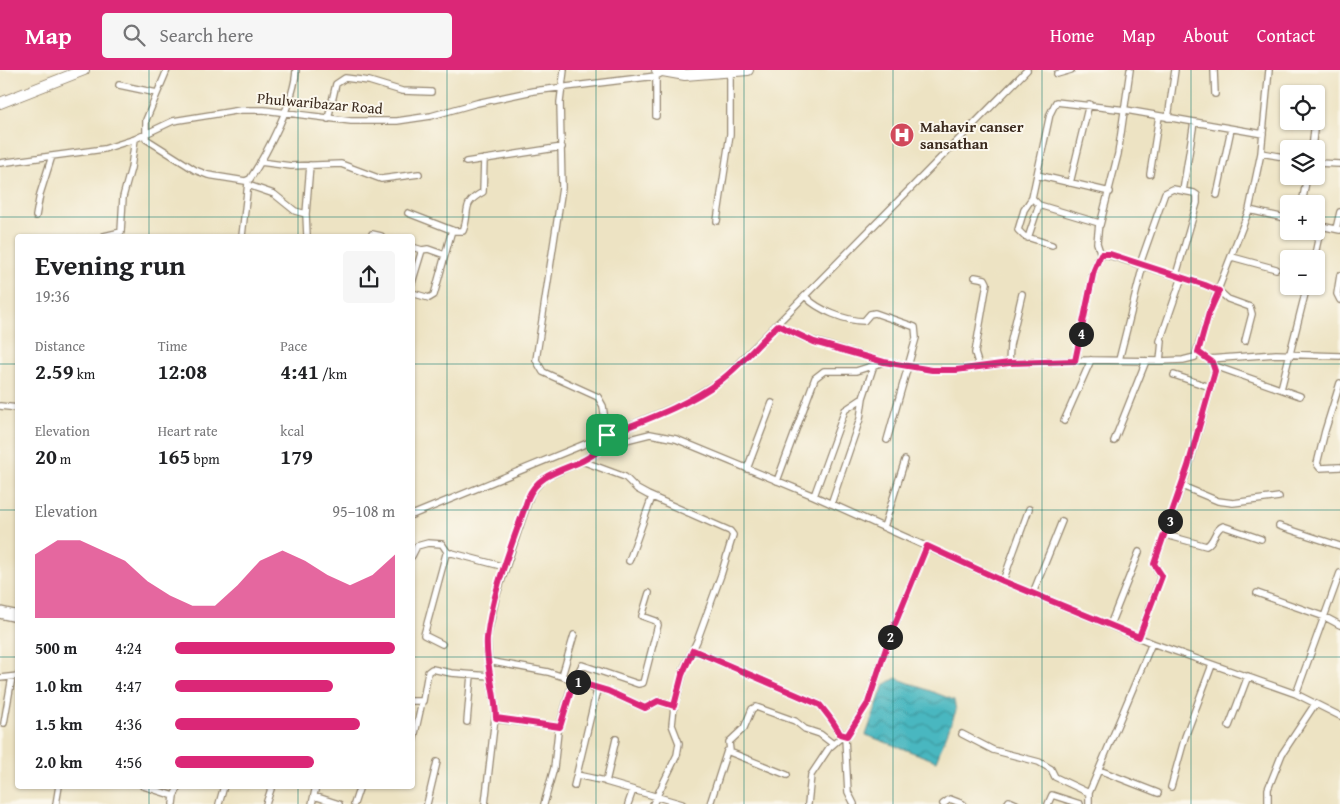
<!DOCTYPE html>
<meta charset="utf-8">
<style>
body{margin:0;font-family:"Gentium Book Plus",serif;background:#f6f6f6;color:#202124;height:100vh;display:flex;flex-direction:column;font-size:19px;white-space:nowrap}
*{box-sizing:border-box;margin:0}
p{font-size:16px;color:#757577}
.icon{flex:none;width:28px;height:28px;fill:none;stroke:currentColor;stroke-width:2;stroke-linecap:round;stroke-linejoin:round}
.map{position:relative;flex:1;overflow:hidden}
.sheet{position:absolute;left:15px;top:164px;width:400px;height:555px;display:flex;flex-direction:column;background:#fff;border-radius:5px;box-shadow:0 1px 4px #0004}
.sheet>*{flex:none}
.buttons{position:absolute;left:1280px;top:15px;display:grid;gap:10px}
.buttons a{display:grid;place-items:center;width:45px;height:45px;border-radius:5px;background:#fff;box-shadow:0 1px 4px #0004;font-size:25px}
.pin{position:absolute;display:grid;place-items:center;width:42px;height:42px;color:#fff;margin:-21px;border-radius:10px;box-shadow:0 2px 8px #0006}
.km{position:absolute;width:25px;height:25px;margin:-12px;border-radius:50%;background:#222;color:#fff;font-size:14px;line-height:25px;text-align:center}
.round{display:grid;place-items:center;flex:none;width:52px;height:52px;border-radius:5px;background:#f6f6f6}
.headline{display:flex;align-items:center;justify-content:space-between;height:85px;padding:0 20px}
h1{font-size:28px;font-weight:700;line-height:38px}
.metrics{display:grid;grid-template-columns:repeat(3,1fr);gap:8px;height:85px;padding:5px 20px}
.metrics div{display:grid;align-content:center}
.metrics b{font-size:21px;font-weight:700}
.metrics small{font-size:14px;font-weight:400}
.metrics p{font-size:14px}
.chart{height:140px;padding:10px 20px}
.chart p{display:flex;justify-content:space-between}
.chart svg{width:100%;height:90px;margin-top:5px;fill:#db2777;opacity:.7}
ul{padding:0 20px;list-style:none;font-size:16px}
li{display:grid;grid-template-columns:80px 60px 1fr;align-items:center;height:38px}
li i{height:12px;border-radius:6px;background:#db2777}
header{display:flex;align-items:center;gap:30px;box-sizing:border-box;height:70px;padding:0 25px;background:#db2777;color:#fff}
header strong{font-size:24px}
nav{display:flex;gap:28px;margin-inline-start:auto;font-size:18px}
.search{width:350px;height:45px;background:#f6f6f6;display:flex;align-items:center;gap:12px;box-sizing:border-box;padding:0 18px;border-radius:5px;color:#757577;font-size:19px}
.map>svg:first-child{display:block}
.water{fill:url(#water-waves);stroke:#42706f}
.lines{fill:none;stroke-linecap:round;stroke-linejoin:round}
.minor-casing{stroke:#948670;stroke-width:8}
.trunk-casing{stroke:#948670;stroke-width:12}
.minor{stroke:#fff;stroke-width:5.5}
.trunk{stroke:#fff;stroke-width:10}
.route-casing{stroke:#fff;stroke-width:10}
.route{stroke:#db2777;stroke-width:6}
.grid{fill:none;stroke:#0f766e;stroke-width:1;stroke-opacity:0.55}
.labels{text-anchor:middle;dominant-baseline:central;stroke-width:4;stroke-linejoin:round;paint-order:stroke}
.street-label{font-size:15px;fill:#3b2a1e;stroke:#fbf7ec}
.poi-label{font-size:15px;font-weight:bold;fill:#3b2a1e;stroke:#fbf7ec;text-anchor:start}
</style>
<header>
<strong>Map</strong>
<div class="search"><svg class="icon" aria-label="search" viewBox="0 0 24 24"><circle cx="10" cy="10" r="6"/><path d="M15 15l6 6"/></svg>Search here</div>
<nav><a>Home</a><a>Map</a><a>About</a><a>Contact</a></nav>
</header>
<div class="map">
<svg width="1340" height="734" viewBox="0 0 1340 734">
<defs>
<pattern id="water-waves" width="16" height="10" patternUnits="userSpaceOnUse" patternTransform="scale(1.25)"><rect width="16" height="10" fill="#48b7c0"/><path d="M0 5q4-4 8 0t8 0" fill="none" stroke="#3d959b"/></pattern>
</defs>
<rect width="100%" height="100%" fill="#fbf7ec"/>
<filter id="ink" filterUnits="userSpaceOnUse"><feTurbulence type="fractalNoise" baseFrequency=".02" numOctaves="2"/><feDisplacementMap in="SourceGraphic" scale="10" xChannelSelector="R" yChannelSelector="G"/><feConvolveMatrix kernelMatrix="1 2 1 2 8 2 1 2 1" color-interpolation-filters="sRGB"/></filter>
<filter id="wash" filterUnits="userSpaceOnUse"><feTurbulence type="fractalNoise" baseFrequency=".0096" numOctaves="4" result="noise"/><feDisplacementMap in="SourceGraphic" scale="20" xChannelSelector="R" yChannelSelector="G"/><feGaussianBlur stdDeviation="1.12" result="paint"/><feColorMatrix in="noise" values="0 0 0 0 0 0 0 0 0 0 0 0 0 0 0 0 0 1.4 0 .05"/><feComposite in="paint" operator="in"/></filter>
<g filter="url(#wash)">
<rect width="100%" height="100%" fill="#ede3c3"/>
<path class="water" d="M 896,608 L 954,630 L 956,641 L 936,691 L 866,665 L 884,615 Z"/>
</g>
<g filter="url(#ink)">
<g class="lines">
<defs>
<path id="minor" d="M 167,0 L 146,50 L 146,69 L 195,100 L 208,105 L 245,111 L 250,109 C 267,83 295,30 296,0
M 564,0 L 560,32 L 562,118 L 536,290 L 543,302 L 598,327 L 603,336 L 607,365 L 682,334 L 722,310 L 1027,0
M 1214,0 L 1215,24
M 1057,4 L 1071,0
M 656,6 L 656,46
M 119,15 L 157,23
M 1316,45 L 1317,39
M 1168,48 L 1175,0
M 328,49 L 336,14 L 345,8 L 369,11 L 402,21 L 431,22
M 1312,79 L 1315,51
M 1261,83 L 1289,88
M 260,92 L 291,96 L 341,94 L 381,109 L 419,104
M 466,92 L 562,77
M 0,93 L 104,79 L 135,69 L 173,51 L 241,40 L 264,40 L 351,51 L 397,51 L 431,46 L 477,33 L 533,21 L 656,6 L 664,2
M 1316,93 L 1340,94
M 1150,104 L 1159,46
M 1037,105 L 1110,122
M 1070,113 L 1089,34
M 248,115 L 274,124 L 295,141 L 306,144
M 1183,121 L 1194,52
M 1217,125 L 1231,59
M 1032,128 L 1024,140 L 1018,160 L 1024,166 L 1052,175
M 1302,134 L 1307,106
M 1249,140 L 1289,149
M 408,143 L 454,161 L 463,161 C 471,141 460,134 483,122 L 484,89
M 36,146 L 40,124 L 52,86
M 717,151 L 730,64 L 730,3
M 1100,155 L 1118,84 L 1130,0
M 1316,155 L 1340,160
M 1336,159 L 1340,142
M 372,164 L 381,166
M 104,166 L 121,162 L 123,127 L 131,98 L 135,69
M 242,166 L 248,113
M 307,166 L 306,144 L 310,95
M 1028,168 L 1039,135
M 412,177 L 422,180
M 1101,185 L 1097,173 L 1099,153 L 1039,135 L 1032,128 L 1050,44 L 1056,32 L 1126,40 L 1263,64
M 1232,187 L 1276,199
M 1314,189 L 1321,156
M 1140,194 L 1165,123 L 1173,119 L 1194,123 L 1197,125 L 1197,133 L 1176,205
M 1340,205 L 1337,224 L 1340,230
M 975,207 L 985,209 L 987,213 L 975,283 L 979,296
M 412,213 L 422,180 L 428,179 L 445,185
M 412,223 L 429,228 L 434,225 L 452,160
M 806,227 C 818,240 846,251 864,251 L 870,244 L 875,243 L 915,257 L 916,268 L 887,370
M 778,255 L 804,268 L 884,292
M 1160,271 L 1182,207
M 1209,289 L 1276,284 L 1340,286
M 1119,290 L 1143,195
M 1075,291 L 1094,200 L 1099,188 L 1105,184 L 1205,215 L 1219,221 L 1228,229 L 1250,237 L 1252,244 L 1245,271
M 1160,291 L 1162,271
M 1009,293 L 1010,275 L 1022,224
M 1215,296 L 1300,326
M 1174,305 L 1210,317
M 1340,313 L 1325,361 L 1317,394 L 1320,398 L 1340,397
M 1281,319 L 1307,216
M 0,336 L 18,338
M 1064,351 L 1091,290
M 1114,371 L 1146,291
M 582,391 L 625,407 L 637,419 L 648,425 L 730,461 L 733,465 L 721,505 L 697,571 L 685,596 L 674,637 L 672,655 L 679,673 L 677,685 L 653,734
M 747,399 L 772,333
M 777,411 L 815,308 L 824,301 L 856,301 L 884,292 L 932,300 L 956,300 L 1009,293 L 1091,290 L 1160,291 L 1183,290 L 1195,287 L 1209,243 L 1249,140 L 1261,83 L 1269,0
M 1182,416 L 1218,431 L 1233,433 L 1279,427
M 814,426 L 845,340 L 863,328 L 874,295
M 831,434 L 860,349 L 863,328
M 412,445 L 607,365 L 610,374
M 1279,456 L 1340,476
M 884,457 L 905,390
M 1166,465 L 1206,476 C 1215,472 1214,459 1223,456 L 1261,469
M 412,486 L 417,476 L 428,473 L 442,474 L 448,483
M 629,491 L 652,427
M 1003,511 L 1029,439
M 1033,523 L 1062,451
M 1257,523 L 1325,547 L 1340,555
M 0,540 L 18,544
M 0,545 L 18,549
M 1110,555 L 1139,482
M 1139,567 L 1161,506 L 1154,494 L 1189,396 L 1215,301 L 1212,292 L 1198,282
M 442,574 L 424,565 L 446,484 L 452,483 L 505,497
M 693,580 L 820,635 C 827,644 835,653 841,664 L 847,666
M 488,591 L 548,602 L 573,610 L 558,662 L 554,698 L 544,734
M 562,606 L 574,565
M 0,608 L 18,606
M 574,611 L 597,620 L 574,716
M 573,612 L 582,595 L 638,614 L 643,613 L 658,555 L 656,551 L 642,546 L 649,523
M 597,619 L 608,621 L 645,638 L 658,631 L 674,637
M 1296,624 L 1340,503
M 412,631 L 423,631 L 428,602 L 432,599 L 451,603 L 490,606
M 496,649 L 560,657
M 467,652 L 471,605
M 4,653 L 12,607
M 1229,656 L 1248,606
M 962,664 L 993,680 L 1039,692 L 1051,699 L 1055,707 L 1089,723 L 1152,573
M 616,669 L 606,712 L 682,734
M 412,677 L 422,632
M 730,681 L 729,672 L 744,658 L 752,639 L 756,637 L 795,651 L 805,659 L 820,664 L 833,674
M 1099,700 L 1158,723
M 577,705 L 605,711
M 143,716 L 174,726 L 179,716
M 1171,717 L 1185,667 L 1212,595
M 314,726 L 339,734
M 56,734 L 59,716
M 173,734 L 174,726
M 219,734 L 224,716
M 266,734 L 272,716
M 312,734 L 316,716
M 354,734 L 360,716
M 427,734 L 437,692
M 485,734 L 496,639 L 489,600 L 487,568 L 496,527 L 531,423 L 544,408 L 582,391 L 610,374 L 650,364 L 676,369 L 814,426 L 1003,511 L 1152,573 L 1296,624 L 1340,646
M 628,734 L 633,720
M 710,734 L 727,681 L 787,705
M 808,734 L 811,705 L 829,678 L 844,665
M 854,734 L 848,722 L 845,668 L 868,633 L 890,566 L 927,476
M 943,734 L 950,729 L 963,734
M 1007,734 L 1009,731 L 1016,734
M 1048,734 L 1052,725 L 1080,734
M 1089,734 L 1089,723
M 1268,734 L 1268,719 L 1282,684 L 1315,634"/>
<path id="trunk" d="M 657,0 L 685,5 L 748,0
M 0,33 L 84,0"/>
</defs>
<use href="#minor" class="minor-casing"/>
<use href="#trunk" class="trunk-casing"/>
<use href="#minor" class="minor"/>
<use href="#trunk" class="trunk"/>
</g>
</g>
<g class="lines" filter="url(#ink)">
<defs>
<path id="route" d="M 1101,184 L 1110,184 L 1205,215 L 1219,221 L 1209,243 L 1198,282 L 1212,292 L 1215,301 L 1188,396 L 1154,494 L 1162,506 L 1139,567 L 1003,511 L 927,476 L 890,566 L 868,633 L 847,666 L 840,664 C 835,653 827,644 820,635 L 693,580 L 682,605 L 674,636 L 658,631 L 645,638 L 608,621 L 574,611 L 560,657 L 496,648 C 496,622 485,596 487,568 C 492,521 513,473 528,428 C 538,404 561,401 582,391 C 592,386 601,379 610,374 L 607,365 C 645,350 687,336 720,311 C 741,295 759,273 778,255 L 814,272 L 884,292 L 932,300 L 956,300 L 1009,293 L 1075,291 L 1094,200 Z"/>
</defs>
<use href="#route" class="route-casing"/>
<use href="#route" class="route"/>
</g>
<path class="grid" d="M 149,0 L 149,166M 298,0 L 298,166M 447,0 L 447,734M 596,0 L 596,734M 744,0 L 744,734M 893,0 L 893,734M 1042,0 L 1042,734M 1191,0 L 1191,734M 0,147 L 1289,147M 1316,147 L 1340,147M 0,294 L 18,294M 412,294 L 1340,294M 0,440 L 18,440M 412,440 L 1340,440M 0,587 L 18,587M 412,587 L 1340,587M 149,716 L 149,734M 298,716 L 298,734"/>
<defs>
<symbol id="hospital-disc" viewBox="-11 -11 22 22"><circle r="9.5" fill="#d1495b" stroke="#fbf7ec"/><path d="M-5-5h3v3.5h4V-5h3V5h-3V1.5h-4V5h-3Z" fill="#fff"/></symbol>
</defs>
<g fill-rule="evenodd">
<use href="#hospital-disc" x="888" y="51" width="28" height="28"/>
</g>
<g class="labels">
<g class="street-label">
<text transform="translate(320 33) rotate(5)">Phulwaribazar Road</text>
</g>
<g class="poi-label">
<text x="920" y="56">Mahavir canser<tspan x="920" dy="17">sansathan</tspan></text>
</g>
</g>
</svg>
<div class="buttons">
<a><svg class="icon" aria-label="locate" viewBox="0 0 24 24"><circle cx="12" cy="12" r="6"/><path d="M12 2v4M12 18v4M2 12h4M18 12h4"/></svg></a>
<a><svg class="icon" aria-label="layers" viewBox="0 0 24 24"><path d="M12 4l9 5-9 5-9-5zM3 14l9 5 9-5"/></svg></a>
<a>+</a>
<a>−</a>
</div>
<div class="pin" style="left:607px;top:365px;background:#1e9e55"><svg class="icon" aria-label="arrive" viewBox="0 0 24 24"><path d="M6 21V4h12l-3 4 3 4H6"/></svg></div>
<b class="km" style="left:578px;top:612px">1</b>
<b class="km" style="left:890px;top:567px">2</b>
<b class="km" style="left:1170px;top:451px">3</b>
<b class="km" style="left:1081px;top:264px">4</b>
<section class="sheet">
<div class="headline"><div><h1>Evening run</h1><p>19:36</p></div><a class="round"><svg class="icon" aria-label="share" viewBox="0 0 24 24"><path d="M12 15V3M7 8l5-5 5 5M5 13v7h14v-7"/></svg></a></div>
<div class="metrics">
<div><p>Distance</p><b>2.59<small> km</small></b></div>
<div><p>Time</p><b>12:08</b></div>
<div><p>Pace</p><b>4:41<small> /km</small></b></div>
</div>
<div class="metrics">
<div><p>Elevation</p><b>20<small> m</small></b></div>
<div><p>Heart rate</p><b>165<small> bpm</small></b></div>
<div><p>kcal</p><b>179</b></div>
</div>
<div class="chart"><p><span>Elevation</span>95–108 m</p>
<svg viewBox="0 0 160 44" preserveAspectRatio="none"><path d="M0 44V13L10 6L20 6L30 11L40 16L50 26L60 33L70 38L80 38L90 28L100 16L110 11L120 16L130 23L140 28L150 23L160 13V44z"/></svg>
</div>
<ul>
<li><b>500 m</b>4:24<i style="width:100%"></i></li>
<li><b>1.0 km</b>4:47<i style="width:72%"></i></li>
<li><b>1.5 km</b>4:36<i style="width:84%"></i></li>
<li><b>2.0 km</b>4:56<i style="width:63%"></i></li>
</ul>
</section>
</div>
